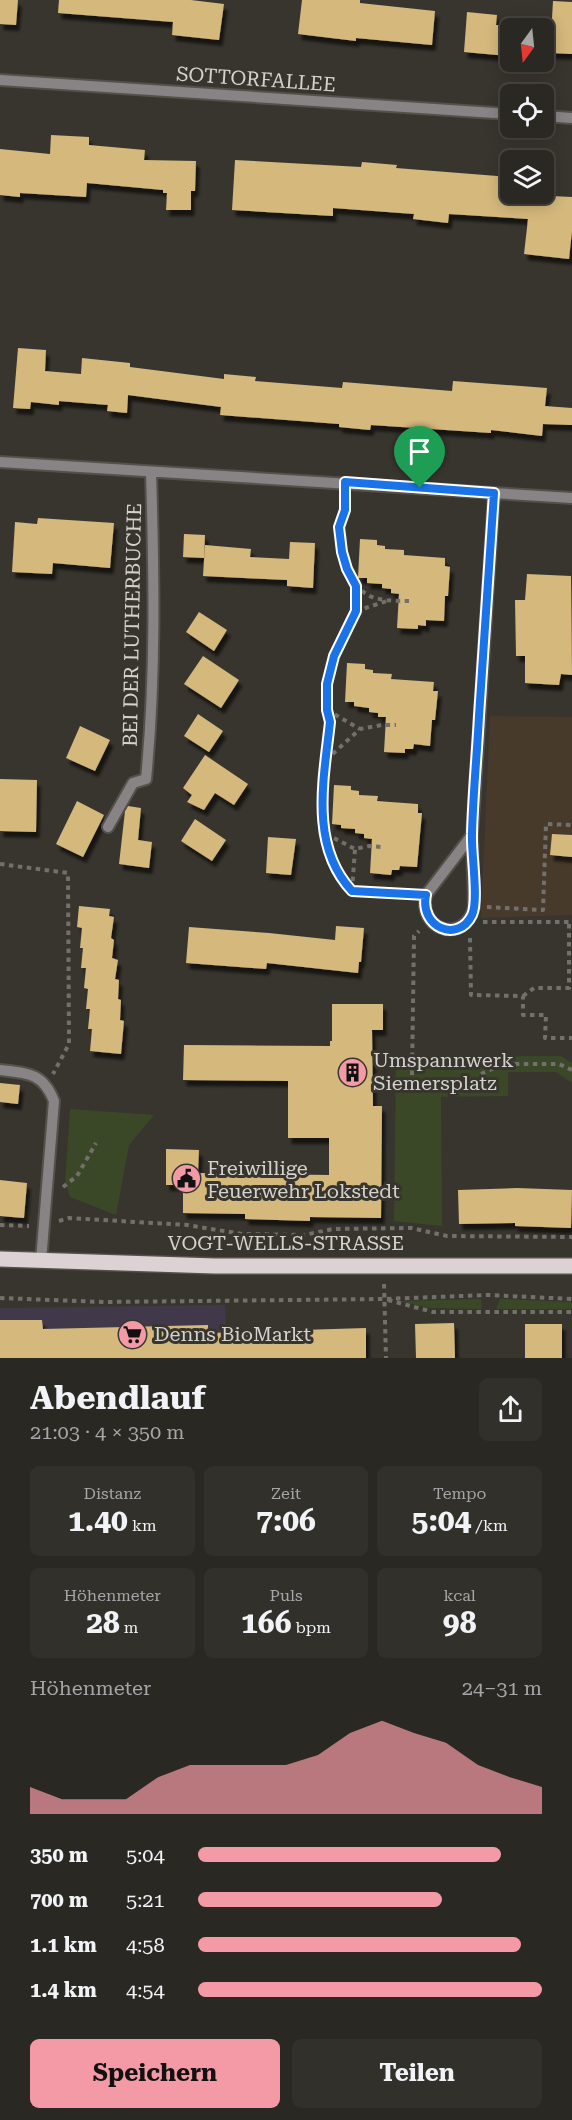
<!DOCTYPE html>
<html lang="de">
<meta charset="utf-8">
<style>
body{margin:0;font-family:"Roboto Serif",serif;background:#32302a;color:#f1f3f6;height:100vh;display:flex;flex-direction:column;font-size:22px;white-space:nowrap}
*{box-sizing:border-box;margin:0}
p{font-size:20px;color:#a5a6a5}
.icon{flex:none;width:33px;height:33px;fill:none;stroke:currentColor;stroke-width:2;stroke-linecap:round;stroke-linejoin:round}
.map{position:relative;height:1358px;overflow:hidden}
.side{display:flex;flex-direction:column;background:#2a2822;flex:1}
.side>*{flex:none}
.needle{width:39px;rotate:195deg}
.fabs{position:absolute;left:500px;top:18px;display:grid;gap:12px}
.fabs a{display:grid;place-items:center;width:54px;height:54px;border-radius:9px;background:#2a2822;box-shadow:0 3px 15px #0003,0 0 0 2px #464440;font-size:30px}
.pin{position:absolute;display:grid;place-items:center;width:51px;height:51px;color:#fff;margin:-62px -26px;border-radius:50% 50% 50% 0;rotate:-45deg;box-shadow:0 0 6px #0007}
.pin .icon{rotate:45deg}
.round{display:grid;place-items:center;flex:none;width:63px;height:63px;border-radius:9px;background:#32302a}
.summary{display:flex;align-items:center;justify-content:space-between;height:102px;padding:0 30px}
h1{font-size:33px;font-weight:700;line-height:45px}
.figures{display:grid;grid-template-columns:repeat(3,1fr);gap:9px;height:102px;padding:6px 30px}
.figures div{display:grid;align-content:center;border-radius:9px;background:#32302a;text-align:center}
.figures b{font-size:30px;font-weight:700}
.figures small{font-size:16px;font-weight:400}
.figures p{font-size:16px}
.chart{height:168px;padding:12px 30px}
.chart p{display:flex;justify-content:space-between}
.chart svg{width:100%;height:108px;margin-top:6px;fill:#f49aa6;opacity:.7}
.primary-button{display:flex;gap:12px;margin-top:auto;padding:12px 30px}
.primary-button a{flex:1;height:69px;border-radius:9px;background:#f49aa6;color:#111;font-size:24px;font-weight:700;line-height:69px;text-align:center}
.primary-button a+a{background:#32302a;color:#f1f3f6}
ul{padding:0 30px;list-style:none;font-size:20px}
li{display:grid;grid-template-columns:96px 72px 1fr;align-items:center;height:45px}
li i{height:15px;border-radius:8px;background:#f49aa6}
.map>svg:first-child{display:block}
.commercial{fill:#413949}
.education{fill:#473a2b}
.green{fill:#3a4828}
.building{fill:#d4b87b;filter:url(#shadow)}
.lines{fill:none;stroke-linecap:round;stroke-linejoin:round}
.minor-casing{stroke:#54514b;stroke-width:14}
.major-casing{stroke:#54514b;stroke-width:18}
.path{stroke:#73706b;stroke-width:4;stroke-dasharray:4.5 4.5;stroke-linecap:butt}
.minor{stroke:#888485;stroke-width:10}
.major{stroke:#dcd2d4;stroke-width:15}
.route-casing{stroke:#fff;stroke-width:12}
.route{stroke:#1a73e8;stroke-width:8}
.labels{text-anchor:middle;dominant-baseline:central;stroke-width:6;stroke-linejoin:round;paint-order:stroke}
.street-label{font-size:20px;fill:#d4d2ce;stroke:#38352e}
.poi-label{font-size:20px;fill:#d4d2ce;stroke:#38352e;text-anchor:start}
</style>
<div class="map">
<svg width="572" height="1358" viewBox="0 0 572 1358">
<defs>
<filter id="shadow"><feDropShadow dx="3.5" dy="6" stdDeviation="1.5" flood-color="#0009"/></filter>
</defs>
<rect width="100%" height="100%" fill="#38352e"/>
<path class="commercial" d="M 225,1305 L 227,1358 L 0,1358 L 0,1308 Z"/>
<path class="education" d="M 490,716 L 572,717 L 572,915 L 481,918 Z"/>
<path class="green" d="M 561,1056 L 572,1063 L 572,1083 L 556,1072 L 508,1072 L 508,1096 L 441,1097 L 442,1226 L 394,1221 L 396,1057 Z
M 70,1109 L 154,1115 L 129,1145 L 116,1215 L 70,1197 L 65,1182 Z
M 481,1299 L 482,1309 L 429,1308 L 400,1301 Z
M 500,1299 L 572,1302 L 572,1309 L 496,1309 Z"/>
<path class="building" d="M 0,0 L 18,0 L 16,25 L 0,24 Z
M 59,0 L 191,0 L 224,4 L 219,40 L 172,35 L 173,22 L 58,13 Z
M 302,0 L 360,0 L 360,3 L 435,11 L 432,45 L 356,38 L 356,41 L 298,34 Z
M 553,1 L 572,2 L 572,54 L 550,53 Z
M 467,12 L 497,15 L 496,25 L 510,26 L 508,56 L 464,52 Z
M 51,135 L 89,137 L 89,145 L 145,150 L 144,160 L 196,161 L 195,191 L 191,191 L 191,210 L 166,210 L 167,193 L 163,193 L 163,190 L 87,183 L 86,197 L 20,193 L 20,197 L 0,195 L 0,149 L 50,154 Z
M 235,160 L 361,167 L 362,162 L 397,165 L 396,168 L 510,177 L 510,194 L 572,197 L 572,231 L 569,259 L 524,254 L 528,219 L 449,214 L 448,223 L 413,219 L 414,214 L 333,208 L 333,216 L 232,210 Z
M 18,348 L 46,350 L 45,371 L 81,374 L 82,358 L 130,363 L 130,367 L 224,379 L 224,374 L 256,377 L 255,381 L 342,388 L 343,382 L 452,391 L 453,381 L 547,388 L 545,406 L 572,408 L 572,425 L 543,424 L 542,436 L 491,430 L 491,433 L 371,425 L 370,430 L 339,427 L 339,424 L 220,415 L 221,407 L 128,395 L 127,413 L 107,411 L 108,405 L 59,401 L 59,405 L 31,402 L 30,409 L 13,408 Z
M 38,518 L 114,523 L 110,568 L 53,563 L 52,574 L 12,572 L 15,522 L 37,524 Z
M 184,534 L 205,535 L 204,558 L 183,557 Z
M 360,539 L 377,540 L 377,545 L 385,546 L 385,549 L 404,550 L 404,555 L 445,558 L 445,566 L 450,567 L 448,596 L 445,596 L 444,621 L 426,620 L 426,626 L 418,625 L 418,629 L 397,628 L 399,594 L 391,593 L 391,589 L 382,588 L 382,584 L 367,583 L 367,578 L 358,578 Z
M 290,542 L 315,543 L 313,588 L 287,586 L 287,580 L 203,576 L 205,545 L 251,549 L 250,557 L 289,559 Z
M 527,574 L 571,576 L 572,675 L 561,674 L 559,685 L 525,683 L 525,656 L 516,656 L 515,600 L 525,600 Z
M 199,612 L 227,630 L 214,651 L 186,632 Z
M 203,656 L 239,680 L 221,708 L 184,684 Z
M 347,663 L 365,664 L 365,669 L 373,670 L 373,673 L 392,674 L 391,679 L 434,682 L 433,691 L 438,691 L 435,720 L 432,720 L 430,746 L 414,744 L 413,749 L 405,749 L 405,753 L 384,752 L 386,717 L 378,717 L 378,713 L 369,712 L 369,708 L 354,706 L 354,702 L 345,702 Z
M 198,714 L 223,731 L 209,752 L 184,736 Z
M 80,726 L 110,740 L 95,771 L 66,758 Z
M 205,755 L 248,784 L 234,805 L 215,793 L 204,810 L 187,802 L 192,795 L 183,788 Z
M 0,779 L 37,780 L 36,832 L 0,831 Z
M 334,785 L 351,786 L 351,790 L 359,791 L 359,795 L 378,796 L 377,801 L 418,804 L 418,813 L 422,813 L 417,867 L 400,866 L 399,870 L 392,870 L 391,875 L 370,873 L 372,839 L 364,838 L 364,834 L 355,833 L 355,829 L 341,828 L 341,825 L 332,824 Z
M 77,801 L 104,815 L 83,857 L 56,844 Z
M 128,806 L 141,808 L 138,840 L 152,842 L 149,868 L 119,864 L 125,811 Z
M 195,819 L 226,840 L 212,861 L 181,841 Z
M 552,834 L 572,835 L 572,857 L 550,855 Z
M 268,837 L 296,839 L 291,875 L 266,873 Z
M 79,906 L 110,909 L 109,916 L 114,917 L 111,938 L 114,940 L 112,958 L 118,960 L 115,979 L 119,980 L 118,999 L 121,1000 L 120,1020 L 124,1021 L 121,1054 L 90,1051 L 92,1029 L 88,1029 L 90,1009 L 86,1009 L 88,989 L 84,988 L 86,968 L 81,968 L 83,948 L 80,948 L 82,928 L 77,927 Z
M 336,926 L 364,928 L 361,962 L 359,962 L 358,973 L 267,963 L 266,969 L 186,963 L 189,927 L 269,933 L 335,940 Z
M 332,1004 L 383,1004 L 383,1030 L 372,1030 L 373,1106 L 382,1106 L 381,1218 L 310,1217 L 310,1221 L 245,1219 L 245,1214 L 183,1213 L 183,1185 L 166,1185 L 166,1149 L 199,1150 L 198,1173 L 329,1175 L 329,1138 L 288,1138 L 288,1081 L 183,1080 L 184,1045 L 330,1046 L 330,1041 L 332,1041 Z
M 0,1083 L 20,1085 L 18,1104 L 0,1102 Z
M 0,1180 L 27,1183 L 24,1218 L 0,1216 Z
M 517,1188 L 572,1190 L 571,1228 L 515,1226 L 515,1223 L 459,1224 L 458,1190 Z
M 0,1320 L 42,1320 L 43,1329 L 208,1325 L 208,1333 L 366,1328 L 366,1358 L 0,1358 Z
M 454,1323 L 455,1358 L 416,1358 L 415,1324 Z
M 525,1324 L 562,1324 L 562,1358 L 525,1358 Z"/>
<g class="lines">
<defs>
<path id="minor" d="M 0,80 L 510,114
M 543,116 L 572,118
M 0,462 L 572,498
M 108,827 L 133,783 L 146,779 C 156,677 154,574 151,472
M 472,835 L 474,907 C 465,944 418,932 426,895 L 472,835 L 494,493
M 0,1070 C 28,1073 43,1073 54,1101 L 41,1261"/>
<path id="major" d="M 0,1259 L 215,1266 L 572,1266"/>
</defs>
<use href="#minor" class="minor-casing"/>
<use href="#major" class="major-casing"/>
<path class="path" d="M 345,498 C 345,509 339,519 339,529 C 340,553 348,587 372,597 C 384,601 397,601 409,601
M 356,586 L 356,611 L 334,656 L 327,684 L 327,710 L 330,722 C 324,778 309,845 352,891 L 410,894
M 356,611 L 387,601
M 327,710 L 360,729
M 326,760 L 360,729 L 382,725 L 396,725
M 326,834 L 355,849 L 369,846 L 382,847
M 0,864 L 68,873 L 69,1044 L 53,1074
M 352,890 L 355,849
M 487,907 L 543,910 L 546,824 L 572,825
M 483,922 L 572,922
M 470,938 L 471,995 L 523,996 L 523,1015 L 546,1015 L 545,1038 L 572,1038
M 523,996 L 534,988 L 569,988 L 569,923
M 481,1074 L 503,1064 L 559,1064 L 572,1070
M 412,1075 L 414,936 L 419,931
M 63,1187 L 77,1176 L 96,1143
M 59,1221 L 69,1218 L 187,1225 L 242,1234 L 304,1235 L 333,1229 L 411,1228 L 447,1236 L 572,1237
M 0,1225 L 29,1226
M 384,1284 L 386,1358
M 0,1298 L 104,1302 L 384,1299 L 488,1295 L 572,1299
M 388,1300 L 433,1312 L 572,1312"/>
<use href="#minor" class="minor"/>
<use href="#major" class="major"/>
</g>
<g class="lines">
<defs>
<path id="route" d="M 345,482 L 494,493 C 489,567 484,641 479,716 C 477,755 473,794 472,834 C 471,853 479,900 472,915 C 458,944 419,927 426,895 L 352,891 C 309,845 324,778 330,722 L 327,710 L 327,684 L 334,656 L 356,611 L 356,586 L 347,569 L 342,552 L 339,527 L 345,510 Z"/>
</defs>
<use href="#route" class="route-casing"/>
<use href="#route" class="route"/>
</g>
<defs>
<symbol id="building-disc" viewBox="-11 -11 22 22"><circle r="9.5" fill="#f49aa6" stroke="#38352e"/><path d="M-4-6H4V6H1V3H-1V6H-4ZM-2.5-4.3h1.7v1.8h-1.7ZM.8-4.3h1.7v1.8H.8ZM-2.5-1h1.7V.8h-1.7ZM.8-1h1.7V.8H.8Z" fill="#111"/></symbol>
<symbol id="civic-disc" viewBox="-11 -11 22 22"><circle r="9.5" fill="#f49aa6" stroke="#38352e"/><path d="M-.6-6.5H3V-4.5H.6V-3L4-1V1h2V6H-6V1h2V-1L-.6-3ZM-1.2 2.5V6h2.4V2.5Z" fill="#111"/></symbol>
<symbol id="supermarket-disc" viewBox="-11 -11 22 22"><circle r="9.5" fill="#f49aa6" stroke="#38352e"/><path d="M-6-5.5h2.5l.6 2H6L4.5 2H-2.5L-4.4-4H-6ZM-1.5 3.2a1.3 1.3 0 1 0 .1 0ZM3 3.2a1.3 1.3 0 1 0 .1 0Z" fill="#111"/></symbol>
</defs>
<g fill-rule="evenodd">
<use href="#building-disc" x="336" y="1056" width="33" height="33"/>
<use href="#civic-disc" x="170" y="1162" width="33" height="33"/>
<use href="#supermarket-disc" x="116" y="1318" width="33" height="33"/>
</g>
<g class="labels">
<g class="street-label">
<text transform="translate(256 79) rotate(4)">SOTTORFALLEE</text>
<text transform="translate(132 625) rotate(-89)">BEI DER LUTHERBUCHE</text>
<text x="286" y="1243">VOGT-WELLS-STRASSE</text>
</g>
<g class="poi-label">
<text x="373" y="1060">Umspannwerk<tspan x="373" dy="23">Siemersplatz</tspan></text>
<text x="207" y="1168">Freiwillige<tspan x="207" dy="23">Feuerwehr Lokstedt</tspan></text>
<text x="154" y="1334">Denns BioMarkt</text>
</g>
</g>
</svg>
<div class="fabs">
<a><svg class="needle" viewBox="-14 -14 28 28"><path d="M0-13l5 13h-10z" fill="#e53935"/><path d="M0 13l5-13h-10z" fill="#a5a6a5"/></svg></a>
<a><svg class="icon" aria-label="locate" viewBox="0 0 24 24"><circle cx="12" cy="12" r="6"/><path d="M12 2v4M12 18v4M2 12h4M18 12h4"/></svg></a>
<a><svg class="icon" aria-label="layers" viewBox="0 0 24 24"><path d="M12 4l9 5-9 5-9-5zM3 14l9 5 9-5"/></svg></a>
</div>
<div class="pin" style="left:420px;top:488px;background:#1e9e55"><svg class="icon" aria-label="arrive" viewBox="0 0 24 24"><path d="M6 21V4h12l-3 4 3 4H6"/></svg></div>
</div>
<section class="side">
<div class="summary"><div><h1>Abendlauf</h1><p>21:03 · 4 × 350 m</p></div><a class="round"><svg class="icon" aria-label="share" viewBox="0 0 24 24"><path d="M12 15V3M7 8l5-5 5 5M5 13v7h14v-7"/></svg></a></div>
<div class="figures">
<div><p>Distanz</p><b>1.40<small> km</small></b></div>
<div><p>Zeit</p><b>7:06</b></div>
<div><p>Tempo</p><b>5:04<small> /km</small></b></div>
</div>
<div class="figures">
<div><p>Höhenmeter</p><b>28<small> m</small></b></div>
<div><p>Puls</p><b>166<small> bpm</small></b></div>
<div><p>kcal</p><b>98</b></div>
</div>
<div class="chart"><p><span>Höhenmeter</span>24–31 m</p>
<svg viewBox="0 0 160 44" preserveAspectRatio="none"><path d="M0 44V33L10 38L20 38L30 38L40 29L50 24L60 24L70 24L80 24L90 20L100 11L110 6L120 11L130 15L140 24L150 29L160 33V44z"/></svg>
</div>
<ul>
<li><b>350 m</b>5:04<i style="width:88%"></i></li>
<li><b>700 m</b>5:21<i style="width:71%"></i></li>
<li><b>1.1 km</b>4:58<i style="width:94%"></i></li>
<li><b>1.4 km</b>4:54<i style="width:100%"></i></li>
</ul>
<div class="primary-button"><a>Speichern</a><a>Teilen</a></div>
</section>
